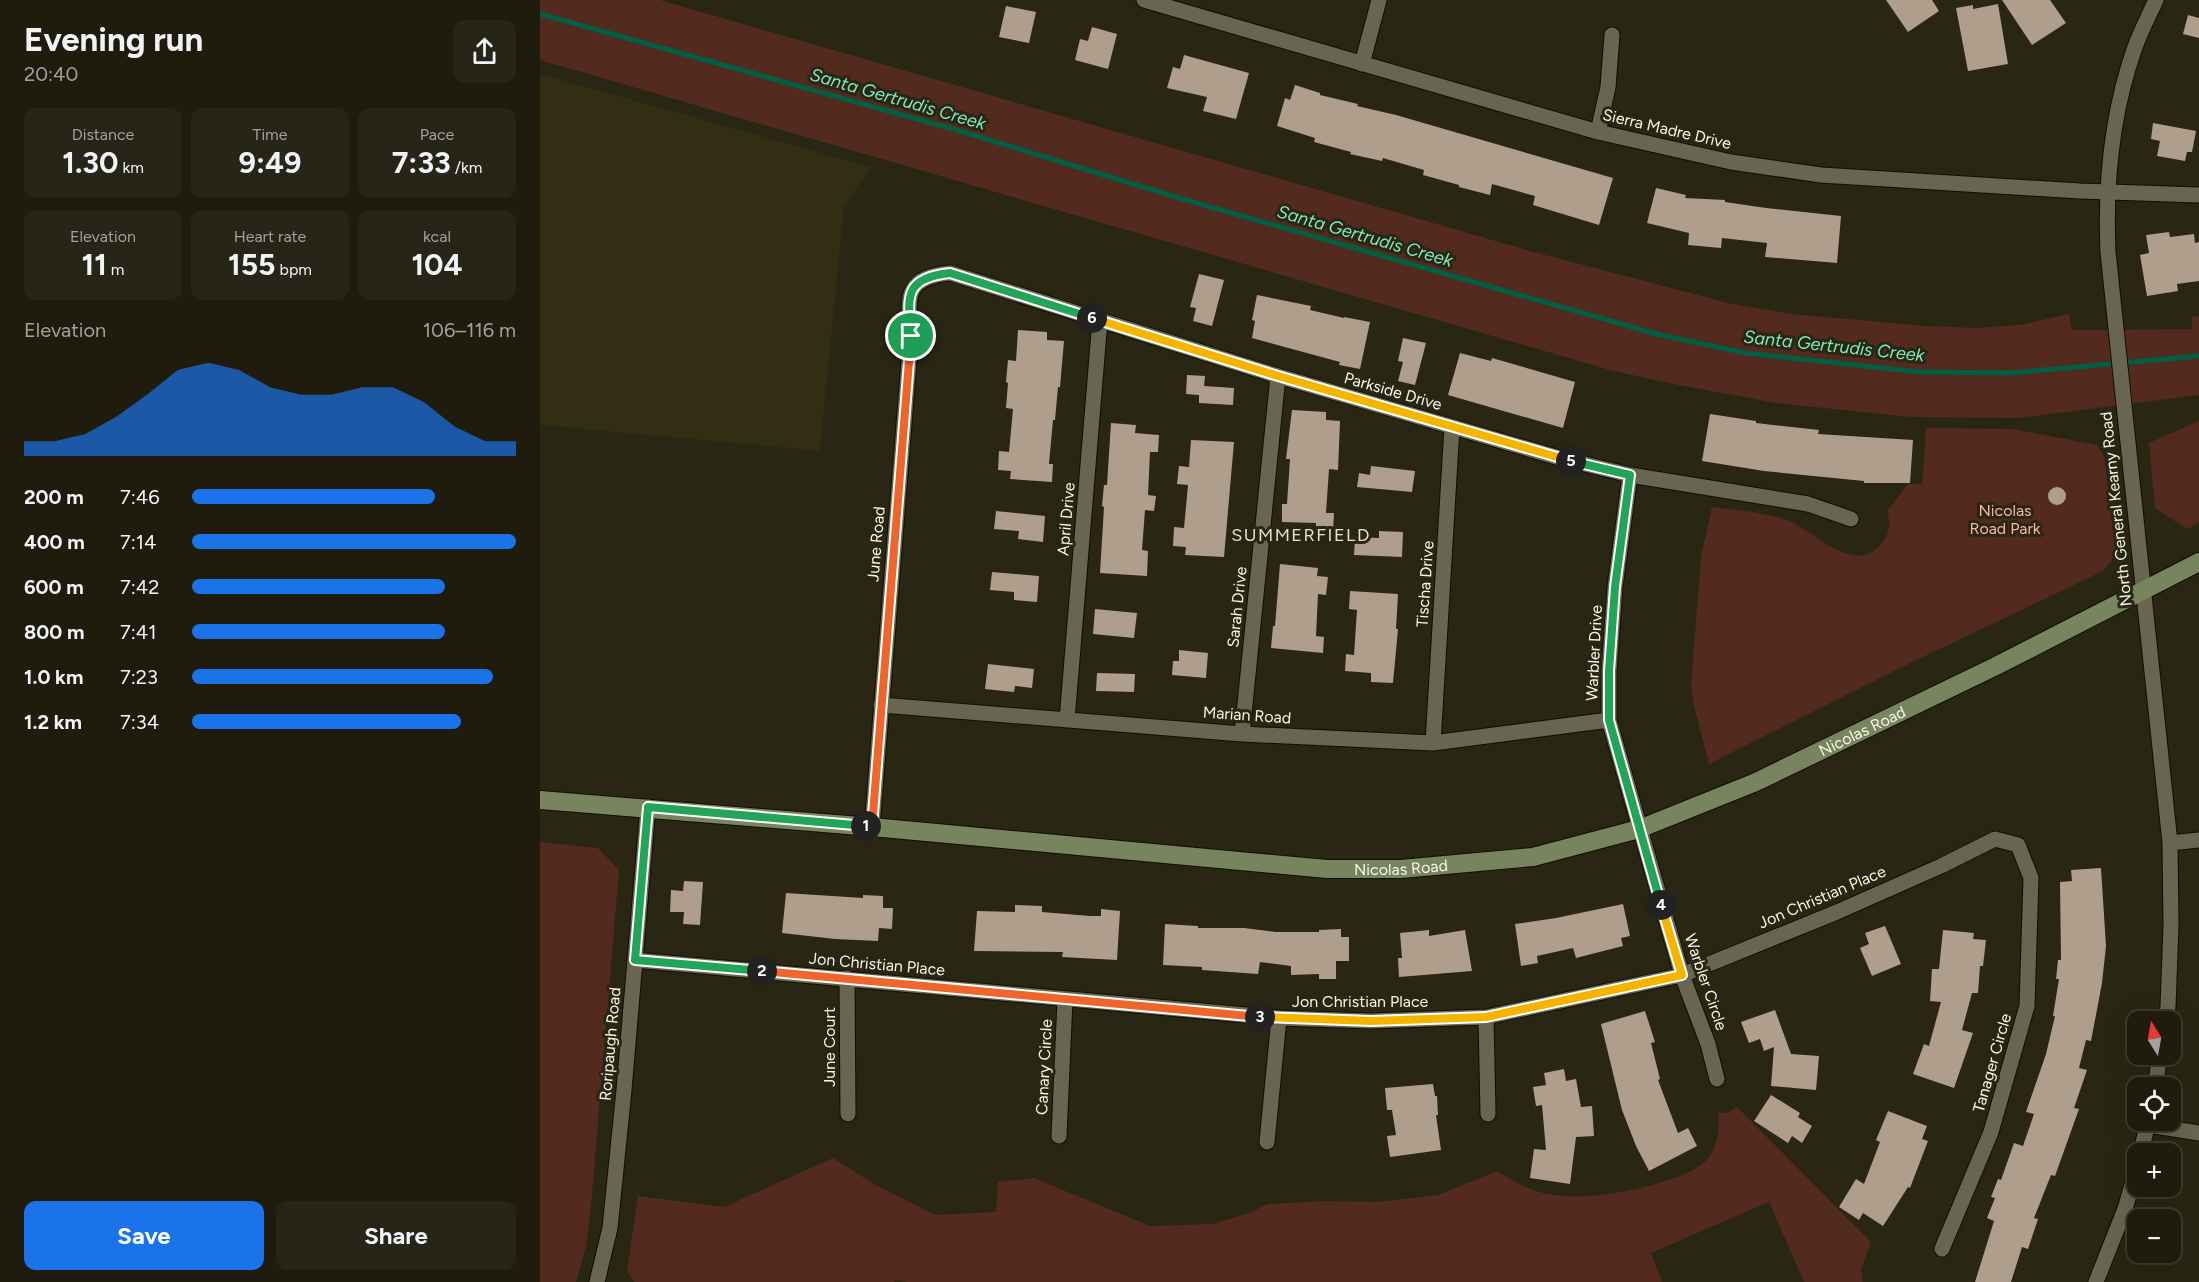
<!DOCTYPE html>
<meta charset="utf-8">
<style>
body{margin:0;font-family:Figtree,sans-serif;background:#272517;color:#f1f3f6;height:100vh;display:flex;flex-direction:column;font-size:22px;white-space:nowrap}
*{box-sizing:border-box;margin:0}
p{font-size:20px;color:#a1a19e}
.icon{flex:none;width:33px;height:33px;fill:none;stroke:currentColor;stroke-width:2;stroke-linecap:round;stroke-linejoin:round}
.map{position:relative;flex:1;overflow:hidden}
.drawer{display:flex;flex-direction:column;background:#1f1c0e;width:540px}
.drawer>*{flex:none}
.needle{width:39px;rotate:349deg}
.tools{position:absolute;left:1587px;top:1011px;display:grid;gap:12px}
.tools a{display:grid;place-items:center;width:54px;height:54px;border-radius:12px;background:#1f1c0e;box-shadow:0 6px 24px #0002,0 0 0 2px #3c3a2e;font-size:30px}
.pin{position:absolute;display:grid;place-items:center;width:51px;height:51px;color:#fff;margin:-26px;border:3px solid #fff;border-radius:50%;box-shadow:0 2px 6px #0007}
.km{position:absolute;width:30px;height:30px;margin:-15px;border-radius:50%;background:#222;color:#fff;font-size:16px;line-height:30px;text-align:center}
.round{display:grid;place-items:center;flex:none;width:63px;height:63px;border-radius:12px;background:#272517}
.overview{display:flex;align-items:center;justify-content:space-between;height:102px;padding:0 24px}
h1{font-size:33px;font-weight:700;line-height:45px}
.metrics{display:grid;grid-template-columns:repeat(3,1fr);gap:9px;height:102px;padding:6px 24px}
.metrics div{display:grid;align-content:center;border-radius:12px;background:#272517;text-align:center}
.metrics b{font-size:30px;font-weight:700}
.metrics small{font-size:16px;font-weight:400}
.metrics p{font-size:16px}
.chart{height:168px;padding:12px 24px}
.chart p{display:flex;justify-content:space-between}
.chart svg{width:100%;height:108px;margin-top:6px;fill:#1a73e8;opacity:.7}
.primary-button{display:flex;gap:12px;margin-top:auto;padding:12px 24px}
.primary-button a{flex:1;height:69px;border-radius:12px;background:#1a73e8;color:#fff;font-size:24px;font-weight:700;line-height:69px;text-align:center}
.primary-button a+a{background:#272517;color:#f1f3f6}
ul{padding:0 24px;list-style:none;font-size:20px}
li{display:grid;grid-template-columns:96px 72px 1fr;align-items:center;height:45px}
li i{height:15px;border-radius:8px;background:#1a73e8}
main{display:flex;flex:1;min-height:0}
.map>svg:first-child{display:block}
.built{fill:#312e13}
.green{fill:#532b1e}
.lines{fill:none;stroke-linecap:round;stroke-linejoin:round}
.stream{stroke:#025f44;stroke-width:5}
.building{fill:#af9e8b}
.street-casing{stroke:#110f01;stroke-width:17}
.secondary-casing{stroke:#110f01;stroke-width:20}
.street{stroke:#686650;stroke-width:15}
.secondary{stroke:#77845d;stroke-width:18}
.split-1-casing{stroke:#fff;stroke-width:12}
.split-2-casing{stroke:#fff;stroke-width:12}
.split-3-casing{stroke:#fff;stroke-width:12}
.split-4-casing{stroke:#fff;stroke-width:12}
.split-5-casing{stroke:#fff;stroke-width:12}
.split-6-casing{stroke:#fff;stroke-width:12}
.split-7-casing{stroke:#fff;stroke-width:12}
.split-1{stroke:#f0652b;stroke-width:8}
.split-2{stroke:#22a559;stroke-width:8}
.split-3{stroke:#f0652b;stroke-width:8}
.split-4{stroke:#f5b400;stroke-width:8}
.split-5{stroke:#22a559;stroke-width:8}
.split-6{stroke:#f5b400;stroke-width:8}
.split-7{stroke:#22a559;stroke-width:8}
.labels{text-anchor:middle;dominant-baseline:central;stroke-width:6;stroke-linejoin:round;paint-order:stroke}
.street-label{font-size:16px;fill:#f6f5e8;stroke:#292613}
.park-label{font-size:16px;fill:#feb39b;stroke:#292613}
.water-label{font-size:18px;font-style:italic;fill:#7eebc0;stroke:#292613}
.neighbourhood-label{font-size:18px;letter-spacing:1.5px;fill:#e4e2c9;stroke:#292613}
</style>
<main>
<section class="drawer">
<div class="overview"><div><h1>Evening run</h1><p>20:40</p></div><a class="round"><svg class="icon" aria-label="share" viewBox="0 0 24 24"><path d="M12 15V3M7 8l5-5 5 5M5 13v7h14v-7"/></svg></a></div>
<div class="metrics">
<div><p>Distance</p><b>1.30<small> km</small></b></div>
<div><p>Time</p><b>9:49</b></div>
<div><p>Pace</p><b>7:33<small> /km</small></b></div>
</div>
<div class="metrics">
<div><p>Elevation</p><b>11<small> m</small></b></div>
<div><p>Heart rate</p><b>155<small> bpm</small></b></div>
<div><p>kcal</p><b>104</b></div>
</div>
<div class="chart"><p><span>Elevation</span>106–116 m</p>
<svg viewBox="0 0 160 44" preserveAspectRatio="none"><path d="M0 44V38L10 38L20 35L30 28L40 19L50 9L60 6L70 9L80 16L90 19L100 19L110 16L120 16L130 22L140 32L150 38L160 38V44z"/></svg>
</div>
<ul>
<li><b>200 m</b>7:46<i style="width:75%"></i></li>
<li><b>400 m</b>7:14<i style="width:100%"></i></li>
<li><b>600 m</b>7:42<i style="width:78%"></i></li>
<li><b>800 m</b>7:41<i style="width:78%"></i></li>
<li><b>1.0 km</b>7:23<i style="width:93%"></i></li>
<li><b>1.2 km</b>7:34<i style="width:83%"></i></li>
</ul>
<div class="primary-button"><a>Save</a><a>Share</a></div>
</section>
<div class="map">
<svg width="1659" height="1282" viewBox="0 0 1659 1282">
<rect width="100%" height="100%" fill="#292613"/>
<path class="built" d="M 0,74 L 331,167 L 304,206 L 280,451 L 0,425 Z"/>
<path class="green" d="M 0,0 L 120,0 L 990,251 L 1192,304 L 1251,314 L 1307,319 L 1386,326 L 1436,328 L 1480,325 L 1529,314 L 1532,330 L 1652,329 L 1652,317 L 1659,316 L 1659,395 L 1478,418 L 1371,417 L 1236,403 L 1128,383 L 1070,370 L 0,60 Z
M 1659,421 L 1659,523 L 1647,529 L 1615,508 L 1609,443 Z
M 1386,428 L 1472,429 L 1557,445 L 1564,456 L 1575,547 L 1572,560 L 1563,571 L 1366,665 L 1169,764 L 1153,701 L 1151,685 L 1161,557 L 1172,507 C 1194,510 1219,512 1241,518 C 1270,525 1312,578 1340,545 C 1350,534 1351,525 1347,511 L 1368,484 L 1382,484 Z
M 0,842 L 58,848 L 79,870 L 50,1218 L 46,1246 L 36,1282 L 0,1282 Z
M 1197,1107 L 1331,1242 L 1321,1270 L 1323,1282 L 1264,1282 L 1229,1202 L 1111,1253 L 1122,1282 L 366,1282 L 357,1280 L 354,1282 L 94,1282 L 87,1271 L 98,1196 L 184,1207 L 293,1158 L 334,1184 L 395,1215 L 456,1212 L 458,1182 L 494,1178 L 610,1226 L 673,1224 L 709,1213 L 728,1204 L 784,1201 L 837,1202 L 898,1195 L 957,1171 C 969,1178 981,1186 994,1190 C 1003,1194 1015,1195 1025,1196 C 1055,1200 1151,1183 1169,1157 C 1178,1144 1180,1128 1178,1113 L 1188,1113 Z"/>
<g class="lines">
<path class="stream" d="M 0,14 L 420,131 L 639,198 L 1120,335 L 1206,353 L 1380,372 L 1471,373 L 1659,356"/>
</g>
<path class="building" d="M 1346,0 L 1392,0 L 1399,11 L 1368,32 Z
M 1462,0 L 1510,0 L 1526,23 L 1492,45 Z
M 1458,4 L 1468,64 L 1428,71 L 1416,8 L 1433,5 L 1433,9 Z
M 466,6 L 496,12 L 489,43 L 459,37 Z
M 1648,15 L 1659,18 L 1659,38 L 1643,34 Z
M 552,27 L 577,34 L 568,69 L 535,60 L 540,39 L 548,41 Z
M 644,55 L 709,73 L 696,119 L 663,111 L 667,97 L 627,88 L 633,67 L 640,69 Z
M 755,85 L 780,93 L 780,95 L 818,104 L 817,106 L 856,115 L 1073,178 L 1059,225 L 993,205 L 995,196 L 952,184 L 950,195 L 919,187 L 919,185 L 883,175 L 884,170 L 843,158 L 842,161 L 810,154 L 811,152 L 774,142 L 775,138 L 737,126 L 745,98 L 750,100 Z
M 1613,123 L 1656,131 L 1652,152 L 1647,152 L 1645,161 L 1617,156 L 1620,141 L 1611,139 Z
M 1116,188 L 1146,195 L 1145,198 L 1185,200 L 1185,202 L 1226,208 L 1301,216 L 1297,263 L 1225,257 L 1227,243 L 1182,238 L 1181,248 L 1148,245 L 1149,233 L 1107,223 Z
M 1629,232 L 1630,237 L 1654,234 L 1655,243 L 1659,242 L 1659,281 L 1637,284 L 1638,291 L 1607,296 L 1600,255 L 1609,253 L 1606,235 Z
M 659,274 L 684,280 L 672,326 L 653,321 L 656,308 L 650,307 Z
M 717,295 L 771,306 L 770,310 L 804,318 L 804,317 L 830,322 L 820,369 L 799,365 L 800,362 L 712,338 L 715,321 L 712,320 Z
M 478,330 L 507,332 L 507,340 L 524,341 L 520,387 L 518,387 L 515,420 L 513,420 L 509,464 L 513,464 L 512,482 L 470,479 L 471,471 L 458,470 L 459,451 L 469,452 L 473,409 L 466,408 L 468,383 L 466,382 L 468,360 L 476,361 Z
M 863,338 L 886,343 L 875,385 L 858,381 L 863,362 L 858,361 Z
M 920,353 L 951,361 L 952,358 L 1035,382 L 1023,428 L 908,395 Z
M 647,375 L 665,376 L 664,386 L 694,388 L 693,405 L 659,403 L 659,395 L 646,394 Z
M 752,410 L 786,412 L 786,420 L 800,421 L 798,470 L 789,469 L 786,513 L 794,513 L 793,531 L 776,531 L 776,523 L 742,522 L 742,504 L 747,504 L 750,459 L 746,459 Z
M 1170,414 L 1216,421 L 1216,423 L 1279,430 L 1278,434 L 1373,440 L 1370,483 L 1324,483 L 1324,481 L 1224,471 L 1162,461 Z
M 571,423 L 596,425 L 595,433 L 619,435 L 618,452 L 610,452 L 608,495 L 616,496 L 614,511 L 605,510 L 602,550 L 608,551 L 607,576 L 560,573 L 564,507 L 562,506 L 564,485 L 567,485 Z
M 651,440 L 694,442 L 684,557 L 645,555 L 646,547 L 633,546 L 634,527 L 644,528 L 648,485 L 637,484 L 639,466 L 649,467 Z
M 831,466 L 875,471 L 872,492 L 817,487 L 819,473 L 830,475 Z
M1508 496a9 9 0 1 1 18 0a9 9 0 1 1-18 0Z
M 456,511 L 505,516 L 503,542 L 478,539 L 479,531 L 454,529 Z
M 839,531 L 863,532 L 862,557 L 814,555 L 815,537 L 839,538 Z
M 740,564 L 778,568 L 777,576 L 788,577 L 786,595 L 778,594 L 776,636 L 784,637 L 783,653 L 731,648 L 733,626 L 735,626 Z
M 452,572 L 499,576 L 497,602 L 474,600 L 474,592 L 450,590 Z
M 810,591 L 858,594 L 856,629 L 858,629 L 853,683 L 831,682 L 831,673 L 805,671 L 806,654 L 814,655 L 817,610 L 809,609 Z
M 555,609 L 597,613 L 594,638 L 553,634 Z
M 639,650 L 668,653 L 666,678 L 632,675 L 633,661 L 639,661 Z
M 448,664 L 494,669 L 492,688 L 475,686 L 474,692 L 445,689 Z
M 557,673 L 595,674 L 594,692 L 556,691 Z
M 1561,868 L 1566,946 L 1562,983 L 1551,1041 L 1546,1040 L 1539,1068 L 1547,1070 L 1534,1108 L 1539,1109 L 1515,1176 L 1511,1175 L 1494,1218 L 1498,1219 L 1488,1249 L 1482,1247 L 1471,1282 L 1435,1282 L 1454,1221 L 1447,1218 L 1455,1198 L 1451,1197 L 1458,1179 L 1461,1180 L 1474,1143 L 1483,1146 L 1494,1114 L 1486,1112 L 1506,1054 L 1515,1016 L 1513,1016 L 1519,979 L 1516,979 L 1518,960 L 1521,960 L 1520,882 L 1532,881 L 1531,870 Z
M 144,881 L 163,882 L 160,925 L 143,924 L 144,912 L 130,912 L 131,890 L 143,891 Z
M 246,893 L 323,898 L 323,895 L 343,896 L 343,908 L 353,908 L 352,929 L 339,928 L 338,941 L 295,939 L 242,933 Z
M 1083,904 L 1090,936 L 1081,938 L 1083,946 L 1036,958 L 1033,948 L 997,956 L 998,963 L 981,966 L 975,924 L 1016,918 Z
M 475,905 L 502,906 L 502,912 L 550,916 L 561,916 L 561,909 L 580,911 L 577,960 L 522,957 L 523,952 L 434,951 L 437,911 L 475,912 Z
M 625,924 L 658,926 L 658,928 L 704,928 L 736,932 L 779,932 L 779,930 L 801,929 L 801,937 L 809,937 L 809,961 L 796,961 L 796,979 L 779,979 L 779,974 L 751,975 L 751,966 L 720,962 L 718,974 L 662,970 L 662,967 L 623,965 Z
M 1345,926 L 1361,964 L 1332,976 L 1320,948 L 1329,944 L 1325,933 Z
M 889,930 L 889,936 L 925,930 L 932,971 L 859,977 L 858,958 L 862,958 L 860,933 Z
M 1403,930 L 1434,933 L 1433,939 L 1446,940 L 1443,966 L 1440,966 L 1438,993 L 1432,993 L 1422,1030 L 1433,1033 L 1414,1088 L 1373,1074 L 1384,1044 L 1389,1046 L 1401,1002 L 1390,1001 L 1392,969 L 1399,969 Z
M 1235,1010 L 1251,1054 L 1279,1056 L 1276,1090 L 1231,1086 L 1234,1047 L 1224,1051 L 1220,1039 L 1209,1043 L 1201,1022 Z
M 1105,1011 L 1115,1042 L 1111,1043 L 1120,1079 L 1118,1080 L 1138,1133 L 1148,1128 L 1157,1146 L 1109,1171 L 1096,1146 L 1082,1110 L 1061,1024 Z
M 1024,1069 L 1026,1081 L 1036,1079 L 1041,1107 L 1052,1106 L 1054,1136 L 1036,1137 L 1030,1184 L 990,1178 L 994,1149 L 1006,1150 L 1002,1105 L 996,1106 L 993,1087 L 1006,1085 L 1004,1073 Z
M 893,1084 L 895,1096 L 897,1096 L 898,1115 L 896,1115 L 901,1150 L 850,1157 L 847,1136 L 856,1135 L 852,1110 L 847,1110 L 845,1088 Z
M 1231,1095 L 1260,1113 L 1258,1117 L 1272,1126 L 1262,1143 L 1252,1136 L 1248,1143 L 1214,1121 Z
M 1348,1111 L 1387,1126 L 1382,1139 L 1388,1141 L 1370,1188 L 1368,1187 L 1343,1226 L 1323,1213 L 1319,1220 L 1299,1207 L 1316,1179 L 1324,1184 L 1340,1142 L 1336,1140 Z"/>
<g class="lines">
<defs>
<path id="street" d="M 604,0 L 1058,132 L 1191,162 L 1281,175 L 1540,191 L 1659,195
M 1616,0 C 1609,15 1601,31 1595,47 C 1572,112 1565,183 1568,252 L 1630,843 L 1631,925 L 1628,1007 L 1626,1022
M 822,64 L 839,0
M 1058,132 L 1068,87 L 1072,35
M 1090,475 L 1075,587 L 1069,671 L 1069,720 L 1142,975 L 1168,1044 L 1177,1079
M 341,705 L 702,734 L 893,743 L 1069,720
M 527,720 L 560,320
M 702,734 L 738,376
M 893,743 L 912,427
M 332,827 L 371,336 C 368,297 363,278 410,273 L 738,376 L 1016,457 L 1090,475 L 1268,504 L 1311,519
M 1630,843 L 1659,840
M 95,960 L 739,1018 L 831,1021 L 946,1017 L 1142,975 L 1297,912 L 1401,866 L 1455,839 L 1478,845 L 1491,878 L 1487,1006 L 1451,1132 L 1402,1249
M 307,978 L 308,1114
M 946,1017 L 948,1114
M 1615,1088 L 1620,1054
M 1609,1125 L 1659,1133
M 519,1136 L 525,1000
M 727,1142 L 739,1018
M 1600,1154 L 1609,1120
M 57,1282 L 70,1228 L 84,1090 L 108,807
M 1556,1282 L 1585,1209 L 1598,1164"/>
<g id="secondary">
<path id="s1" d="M 0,800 L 332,827 L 787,869 L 861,869 L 993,857 L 1099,829 L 1216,782 L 1456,666 L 1659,562"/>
</g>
</defs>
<use href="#street" class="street-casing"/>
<use href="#secondary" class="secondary-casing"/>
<use href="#street" class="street"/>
<use href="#secondary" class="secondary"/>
</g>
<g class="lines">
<defs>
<path id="split-1" d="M 326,826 L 332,827 L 371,336"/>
<path id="split-2" d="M 222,971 L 95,960 L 108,807 L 326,826"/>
<path id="split-3" d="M 222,971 L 720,1017"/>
<path id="split-4" d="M 720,1017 L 831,1021 L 946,1017 L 1142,975 L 1121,905"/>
<path id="split-5" d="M 1031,461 L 1090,475 L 1075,587 L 1069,671 L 1069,720 L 1121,905"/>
<path id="split-6" d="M 552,318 L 738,376 L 1031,461"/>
<path id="split-7" d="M 371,336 C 368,297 363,278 410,273 L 552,318"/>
</defs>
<use href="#split-1" class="split-1-casing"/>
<use href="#split-2" class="split-2-casing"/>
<use href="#split-3" class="split-3-casing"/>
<use href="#split-4" class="split-4-casing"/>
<use href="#split-5" class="split-5-casing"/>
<use href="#split-6" class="split-6-casing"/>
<use href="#split-7" class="split-7-casing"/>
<use href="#split-1" class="split-1"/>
<use href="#split-2" class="split-2"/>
<use href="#split-3" class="split-3"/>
<use href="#split-4" class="split-4"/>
<use href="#split-5" class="split-5"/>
<use href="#split-6" class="split-6"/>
<use href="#split-7" class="split-7"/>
</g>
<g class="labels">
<g class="street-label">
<text transform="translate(1127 129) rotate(13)">Sierra Madre Drive</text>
<text transform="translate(853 391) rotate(16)">Parkside Drive</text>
<text transform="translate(1576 509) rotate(-96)">North General Kearny Road</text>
<text transform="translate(526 519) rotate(-85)">April Drive</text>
<text transform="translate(336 544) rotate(-85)">June Road</text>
<text transform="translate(885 584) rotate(-86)">Tischa Drive</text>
<text transform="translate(697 607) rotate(-84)">Sarah Drive</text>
<text transform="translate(1054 653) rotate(-87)">Warbler Drive</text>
<text transform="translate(707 715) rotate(4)">Marian Road</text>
<text stroke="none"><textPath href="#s1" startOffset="1350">Nicolas Road</textPath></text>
<text stroke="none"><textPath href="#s1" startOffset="864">Nicolas Road</textPath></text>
<text transform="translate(1282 897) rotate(-23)">Jon Christian Place</text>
<text transform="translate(337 964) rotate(5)">Jon Christian Place</text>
<text transform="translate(1166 982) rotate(71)">Warbler Circle</text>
<text x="820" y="1001">Jon Christian Place</text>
<text transform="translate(70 1044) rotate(-85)">Roripaugh Road</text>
<text transform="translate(289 1047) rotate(-90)">June Court</text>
<text transform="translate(1452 1063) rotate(-74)">Tanager Circle</text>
<text transform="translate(504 1067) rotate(-87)">Canary Circle</text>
</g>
<g class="park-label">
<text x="1465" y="510">Nicolas<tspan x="1465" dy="18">Road Park</tspan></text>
</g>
<g class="water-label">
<text transform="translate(358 99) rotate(16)">Santa Gertrudis Creek</text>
<text transform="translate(825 236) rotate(16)">Santa Gertrudis Creek</text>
<text transform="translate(1294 346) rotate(6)">Santa Gertrudis Creek</text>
</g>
<g class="neighbourhood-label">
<text x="761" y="535">SUMMERFIELD</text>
</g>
</g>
</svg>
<div class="tools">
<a><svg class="needle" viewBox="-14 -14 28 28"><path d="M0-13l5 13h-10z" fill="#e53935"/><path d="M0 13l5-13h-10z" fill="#a1a19e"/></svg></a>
<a><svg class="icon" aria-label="locate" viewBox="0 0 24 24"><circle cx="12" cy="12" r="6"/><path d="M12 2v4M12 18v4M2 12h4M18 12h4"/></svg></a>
<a>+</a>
<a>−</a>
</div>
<div class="pin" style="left:371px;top:336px;background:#1e9e55"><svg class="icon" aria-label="arrive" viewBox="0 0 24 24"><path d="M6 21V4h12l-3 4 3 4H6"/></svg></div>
<b class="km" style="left:326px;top:826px">1</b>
<b class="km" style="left:222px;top:971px">2</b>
<b class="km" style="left:720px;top:1017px">3</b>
<b class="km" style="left:1121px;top:905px">4</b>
<b class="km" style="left:1031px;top:461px">5</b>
<b class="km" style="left:552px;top:318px">6</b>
</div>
</main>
